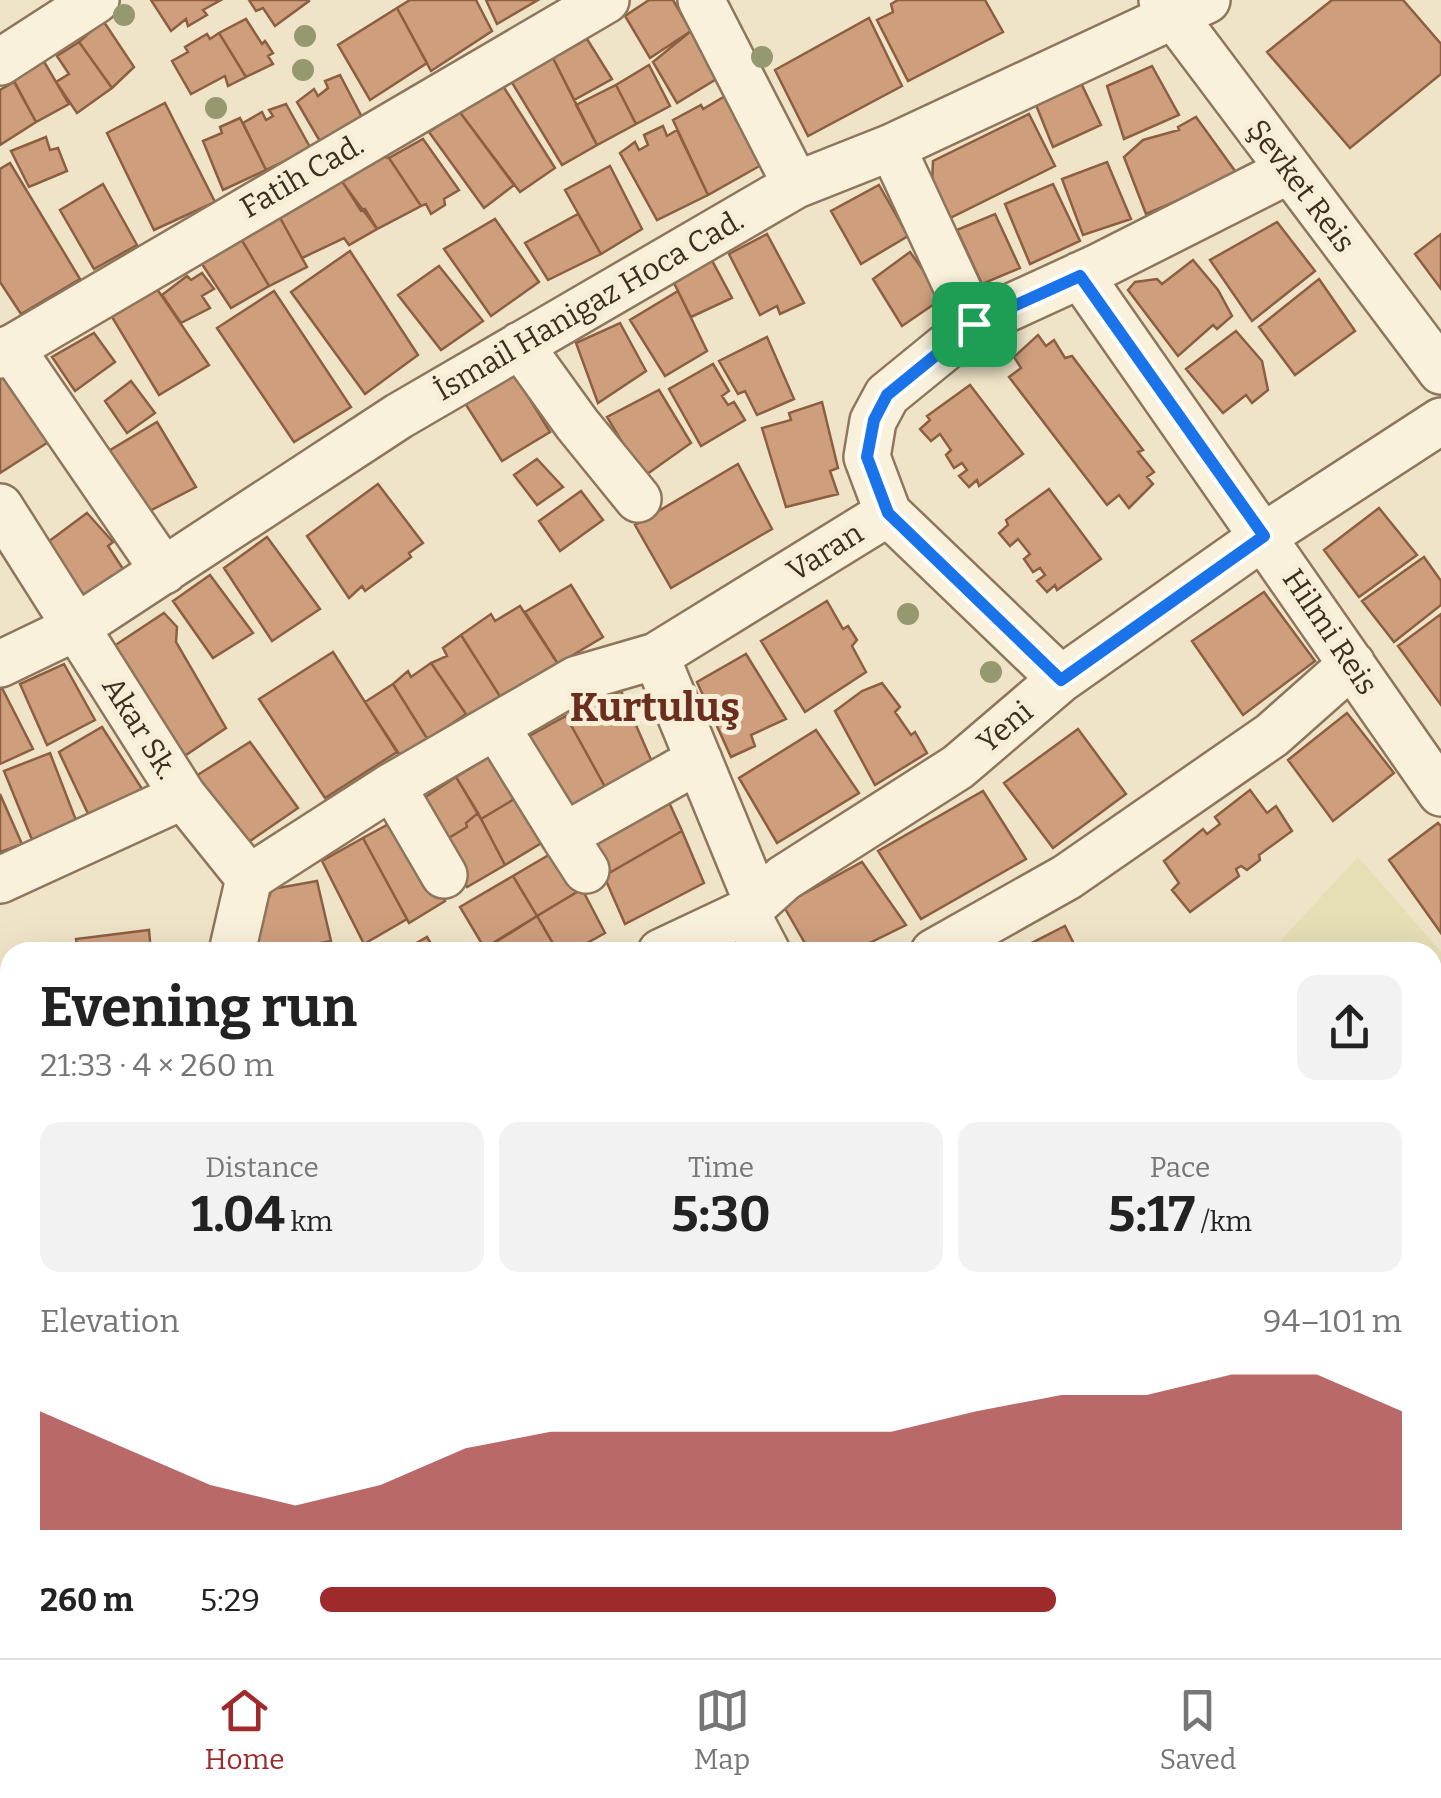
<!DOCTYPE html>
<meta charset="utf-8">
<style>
body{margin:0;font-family:Bitter,serif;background:#f2f2f2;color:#222;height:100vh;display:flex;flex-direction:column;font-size:38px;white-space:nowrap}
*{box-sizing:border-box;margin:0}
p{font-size:32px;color:#767676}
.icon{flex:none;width:55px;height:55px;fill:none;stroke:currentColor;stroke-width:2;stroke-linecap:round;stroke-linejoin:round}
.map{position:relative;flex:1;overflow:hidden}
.drawer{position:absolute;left:0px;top:942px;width:1442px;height:718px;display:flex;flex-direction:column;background:#fff;border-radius:30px 30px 0 0;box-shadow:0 10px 40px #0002}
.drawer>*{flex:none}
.pin{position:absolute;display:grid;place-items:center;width:85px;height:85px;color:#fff;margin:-42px;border-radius:20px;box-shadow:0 5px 15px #0006}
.round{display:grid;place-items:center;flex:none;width:105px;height:105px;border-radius:20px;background:#f2f2f2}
.headline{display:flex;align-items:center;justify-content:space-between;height:170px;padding:0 40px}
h1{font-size:55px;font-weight:700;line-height:75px}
.stats{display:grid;grid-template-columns:repeat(3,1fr);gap:15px;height:170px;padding:10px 40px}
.stats div{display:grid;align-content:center;border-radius:20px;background:#f2f2f2;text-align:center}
.stats b{font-size:50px;font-weight:700}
.stats small{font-size:28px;font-weight:400}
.stats p{font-size:28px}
.chart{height:280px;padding:20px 40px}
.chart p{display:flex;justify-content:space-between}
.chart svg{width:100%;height:180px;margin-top:10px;fill:#9e2a2b;opacity:.7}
ul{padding:0 40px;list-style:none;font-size:32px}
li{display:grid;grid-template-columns:160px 120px 1fr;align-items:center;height:75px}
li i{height:25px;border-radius:12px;background:#9e2a2b}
.dock{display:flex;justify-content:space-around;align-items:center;height:140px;border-top:2px solid #e0e0e0;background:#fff;font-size:28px;color:#767676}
.dock a{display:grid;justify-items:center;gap:5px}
.dock .selected{color:#9e2a2b}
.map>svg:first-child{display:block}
.farmland{fill:#e6deb5}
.building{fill:#cf9f7d;stroke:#8d5f41;stroke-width:2.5}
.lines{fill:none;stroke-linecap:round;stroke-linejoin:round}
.minor-casing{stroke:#8d765c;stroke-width:50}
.minor{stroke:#faf1dc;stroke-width:45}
.tree{fill:#96986f}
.route-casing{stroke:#fff;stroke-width:20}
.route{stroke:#1a73e8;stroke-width:12}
.labels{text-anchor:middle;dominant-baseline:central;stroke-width:10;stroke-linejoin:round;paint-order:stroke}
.street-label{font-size:30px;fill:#3d2e20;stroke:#f7eed8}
.district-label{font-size:40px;font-weight:bold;fill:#6b2e1e;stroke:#f7eed8}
</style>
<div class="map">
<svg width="1441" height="1658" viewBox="0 0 1441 1658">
<rect width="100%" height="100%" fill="#f0e4c8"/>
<path class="farmland" d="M 1358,857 L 1441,952 L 1441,1251 L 1432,1250 L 1432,952 L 1270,952 Z"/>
<path class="building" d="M 151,0 L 221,0 L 203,10 L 207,15 L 188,26 L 186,19 L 171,31 Z
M 249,0 L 309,0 L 309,1 L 275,26 L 263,8 L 256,11 Z
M 410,0 L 476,0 L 492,31 L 431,71 L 397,8 Z
M 486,0 L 538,0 L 497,24 Z
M 649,0 L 673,0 L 691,31 L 650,58 L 625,16 Z
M 898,0 L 985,0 L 1003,32 L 908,81 L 877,20 L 893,12 L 891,4 Z
M 1332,0 L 1403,0 L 1441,44 L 1441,74 L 1350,148 L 1267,52 Z
M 397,8 L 427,63 L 370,100 L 338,45 Z
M 100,16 L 134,67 L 112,88 L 79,42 L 90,32 L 85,25 Z
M 869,18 L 902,86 L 808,136 L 775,70 Z
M 246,19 L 262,44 L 265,41 L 273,53 L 268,56 L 273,64 L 246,77 L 219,33 Z
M 691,31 L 718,78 L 677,103 L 653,62 Z
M 219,33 L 246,77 L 228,86 L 225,76 L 191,94 L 172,61 L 188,52 L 185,47 L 207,34 L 210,39 Z
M 587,39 L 612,79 L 574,100 L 553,58 Z
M 79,42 L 112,88 L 77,113 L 56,82 L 69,74 L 57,56 Z
M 552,56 L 597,145 L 562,165 L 511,81 Z
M 43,60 L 69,104 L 36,122 L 12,77 Z
M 649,65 L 670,106 L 636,124 L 616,85 Z
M 1152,66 L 1179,115 L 1124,139 L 1107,86 Z
M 340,75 L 364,121 L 321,143 L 297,102 L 314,89 L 318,96 L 328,88 L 325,81 Z
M 14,82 L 36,122 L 0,145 L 0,90 Z
M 1081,83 L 1101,125 L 1053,147 L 1036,105 Z
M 616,85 L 636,124 L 597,145 L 576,105 Z
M 503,86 L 555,168 L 520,192 L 459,111 Z
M 727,95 L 763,164 L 708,195 L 673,120 L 701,105 L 703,109 Z
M 165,103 L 215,202 L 154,230 L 107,133 Z
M 286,104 L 311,149 L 266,170 L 243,123 L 262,112 L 266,120 L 273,116 L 269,110 Z
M 459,111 L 514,185 L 484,208 L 429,132 Z
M 1029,114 L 1055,166 L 948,219 L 932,185 L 933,161 Z
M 1196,117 L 1238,175 L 1146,214 L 1124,157 L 1143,140 L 1179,130 L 1178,127 Z
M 240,118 L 266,170 L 223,190 L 203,141 L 222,133 L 220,127 Z
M 663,126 L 667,136 L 677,130 L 708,195 L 657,220 L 620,153 L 635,142 L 639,150 L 648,145 L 644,135 Z
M 46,137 L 50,150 L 58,148 L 67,171 L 29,187 L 11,151 Z
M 423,139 L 459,190 L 444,199 L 445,205 L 431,214 L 426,204 L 421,206 L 389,158 Z
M 382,156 L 389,158 L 421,206 L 377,229 L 365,209 L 361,211 L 342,181 Z
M 1107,162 L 1131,219 L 1083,235 L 1062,179 Z
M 10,163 L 80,279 L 21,314 L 0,282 L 0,169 Z
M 610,166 L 642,229 L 601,254 L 565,190 Z
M 340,179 L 377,229 L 349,245 L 344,238 L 302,258 L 278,214 Z
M 103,184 L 137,245 L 94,269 L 60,210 Z
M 1053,184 L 1080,241 L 1030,264 L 1005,204 Z
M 879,185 L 908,236 L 861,264 L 831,211 Z
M 278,214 L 307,267 L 269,286 L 240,237 Z
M 578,214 L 601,254 L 548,280 L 525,243 Z
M 995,214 L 1020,268 L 982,284 L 957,230 Z
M 495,219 L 539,282 L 491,316 L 444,249 Z
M 1277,222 L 1315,271 L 1252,321 L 1210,260 Z
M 767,234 L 804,303 L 780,314 L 777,306 L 760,315 L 729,254 Z
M 1441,234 L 1441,289 L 1415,254 Z
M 240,237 L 269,286 L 231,308 L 198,258 Z
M 350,251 L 418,355 L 365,394 L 291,292 Z
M 910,252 L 943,298 L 902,326 L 873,279 Z
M 708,253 L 732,298 L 691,317 L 669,273 Z
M 1193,260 L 1218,290 L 1232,316 L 1217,329 L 1213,325 L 1178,356 L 1128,290 L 1135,282 L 1157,279 L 1162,284 Z
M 439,266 L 483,321 L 441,350 L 398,295 Z
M 202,273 L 214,289 L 202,296 L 210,308 L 181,323 L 162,295 L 187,276 L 191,280 Z
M 1319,279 L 1355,331 L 1295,375 L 1259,327 Z
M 157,289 L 209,365 L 159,395 L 112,317 Z
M 274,291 L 351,407 L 294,442 L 217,328 Z
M 678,291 L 707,351 L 665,376 L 630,320 Z
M 620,323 L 646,371 L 598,403 L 576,343 Z
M 1236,331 L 1262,361 L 1268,390 L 1252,403 L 1246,395 L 1223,413 L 1186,369 Z
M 94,333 L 115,362 L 75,391 L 52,357 Z
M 1038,335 L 1046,346 L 1054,340 L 1065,358 L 1072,356 L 1143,450 L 1138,452 L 1154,472 L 1147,477 L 1153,484 L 1129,508 L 1119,495 L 1107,505 L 1009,377 L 1021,368 L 1014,357 Z
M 767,337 L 794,399 L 757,415 L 745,391 L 738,394 L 719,361 Z
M 713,364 L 729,391 L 722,396 L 728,405 L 734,402 L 745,420 L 701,446 L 669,389 Z
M 515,366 L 528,386 L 524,390 L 550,432 L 502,461 L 463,400 Z
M 3,374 L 50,441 L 0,473 L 0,376 Z
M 131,381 L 155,413 L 127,433 L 105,401 Z
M 970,385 L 1023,454 L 979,486 L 977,480 L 969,487 L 959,476 L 967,470 L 962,463 L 954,468 L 946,455 L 951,450 L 940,434 L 931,441 L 920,429 L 930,420 L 927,416 Z
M 659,390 L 691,443 L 643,477 L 607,417 Z
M 822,402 L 838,468 L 830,471 L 838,494 L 786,507 L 762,428 L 791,420 L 789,413 Z
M 157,422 L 196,487 L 138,517 L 102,455 Z
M 537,459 L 563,487 L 537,505 L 514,475 Z
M 738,464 L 772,529 L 671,588 L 635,525 Z
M 378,484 L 423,543 L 409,553 L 411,557 L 365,591 L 362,586 L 349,598 L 307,536 Z
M 1049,489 L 1101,559 L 1057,590 L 1055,585 L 1047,592 L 1037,581 L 1045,575 L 1040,568 L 1033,572 L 1024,559 L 1030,554 L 1018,539 L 1010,546 L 999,533 L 1008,525 L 1006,520 Z
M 581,491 L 603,520 L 560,551 L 539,521 Z
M 1379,508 L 1417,555 L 1359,597 L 1324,550 Z
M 87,513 L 113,542 L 108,546 L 125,572 L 83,603 L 51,558 L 57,554 L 48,542 Z
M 267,537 L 320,609 L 272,641 L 224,568 Z
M 1424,557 L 1441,581 L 1441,605 L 1394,642 L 1362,601 Z
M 210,575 L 253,633 L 213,658 L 173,601 Z
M 571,585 L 603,637 L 558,664 L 525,612 Z
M 1264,592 L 1315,661 L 1243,715 L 1192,641 Z
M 827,601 L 843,629 L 848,626 L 857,640 L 852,646 L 866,672 L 805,712 L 761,641 Z
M 520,606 L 558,664 L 501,698 L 461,635 L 491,614 L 495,621 Z
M 164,613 L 177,627 L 176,642 L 226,728 L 183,757 L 111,648 Z
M 1441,614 L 1441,705 L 1398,646 Z
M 461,635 L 501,698 L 468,717 L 431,663 L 447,656 L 443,648 Z
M 333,652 L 397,752 L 325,798 L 259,699 Z
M 746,654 L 786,719 L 751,735 L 755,746 L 731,757 L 697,682 Z
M 431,663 L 466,714 L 428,740 L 393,684 L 408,671 L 411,677 Z
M 64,664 L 95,720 L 47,745 L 20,684 Z
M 882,683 L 900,707 L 895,712 L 911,735 L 915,732 L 927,753 L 875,785 L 835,711 L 862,691 Z
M 393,684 L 428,740 L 401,757 L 365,702 Z
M 2,688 L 33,749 L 0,764 L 0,689 Z
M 621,691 L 656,771 L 610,796 L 566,716 Z
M 1347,713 L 1394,773 L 1333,821 L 1288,760 Z
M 566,716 L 610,796 L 562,823 L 522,740 Z
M 102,727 L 146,795 L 91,820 L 59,752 Z
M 1078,729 L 1126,794 L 1053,848 L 1004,783 Z
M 816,730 L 859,793 L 777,843 L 739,778 Z
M 250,742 L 298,808 L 237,850 L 188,781 Z
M 500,750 L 526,792 L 481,819 L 456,777 Z
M 50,753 L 79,828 L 35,847 L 4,771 Z
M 456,777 L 478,813 L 466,823 L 467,827 L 442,842 L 418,802 Z
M 663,789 L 682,831 L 604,876 L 580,834 Z
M 1250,790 L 1267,813 L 1276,806 L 1292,831 L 1259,855 L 1260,860 L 1247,870 L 1241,866 L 1236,869 L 1239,876 L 1190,912 L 1172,890 L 1179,883 L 1164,861 L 1203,829 L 1207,834 L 1220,824 L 1215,817 Z
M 983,791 L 1026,859 L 921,919 L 878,851 Z
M 526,792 L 553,836 L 505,865 L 481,819 Z
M 0,794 L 22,844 L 0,852 Z
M 478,813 L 505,865 L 467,887 L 442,842 L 467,827 L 466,823 Z
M 398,819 L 445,901 L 409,923 L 363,838 Z
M 1438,823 L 1441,826 L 1441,933 L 1389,860 Z
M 682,831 L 704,883 L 625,924 L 604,876 Z
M 363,838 L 407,919 L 364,944 L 322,861 Z
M 559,849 L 582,889 L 537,916 L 513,876 Z
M 862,862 L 906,925 L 851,952 L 810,952 L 783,905 Z
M 513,876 L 537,916 L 485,949 L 460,907 Z
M 317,881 L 331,941 L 272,952 L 250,952 L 254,897 L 269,897 L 272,889 Z
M 582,889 L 605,933 L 571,952 L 558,952 L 537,916 Z
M 537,916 L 558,952 L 490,952 L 493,951 L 488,946 Z
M 1065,926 L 1078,952 L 1014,952 Z
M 149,930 L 151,952 L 78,952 L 76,939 Z
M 427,937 L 436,952 L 401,952 Z
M 10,1165 L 10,1216 L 0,1220 L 0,1169 Z
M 10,1216 L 10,1276 L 5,1279 L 0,1271 L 0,1220 Z
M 10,1552 L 10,1603 L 0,1610 L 0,1567 L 5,1563 L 2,1558 Z"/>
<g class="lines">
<defs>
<path id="minor" d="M 701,0 L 796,185
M 1162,0 L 1441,371
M 0,62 L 96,0
M 892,147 L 974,324
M 1080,275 L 1441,793
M 520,345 L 577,424 L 638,499
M 11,348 L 164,571
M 0,355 L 606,0
M 0,507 L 183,796 L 249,878 L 232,952
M 888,513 L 1061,679
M 656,656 L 757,902
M 0,664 L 77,627 L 399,416 L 796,185 L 892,147 L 1207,0
M 496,726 L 564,836
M 392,786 L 444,875
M 586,870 L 564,836 L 699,760
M 249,878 L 392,786 L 577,679 L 656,656 L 888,513 L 867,457 L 873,421 L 887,395 L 974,324 L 1096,268 L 1290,170
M 0,880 L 183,796
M 746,912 L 767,952
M 661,952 L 746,912 L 784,878 L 958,767 L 1061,679 L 1264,536 L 1441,421
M 934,952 L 1067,877 L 1272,735 L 1352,664
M 0,1325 L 10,1322
M 0,1360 L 10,1379
M 176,1650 L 182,1658
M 117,1658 L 128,1650
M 921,1658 L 929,1650"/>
</defs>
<use href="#minor" class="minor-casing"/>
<use href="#minor" class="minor"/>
</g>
<g class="tree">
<circle cx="124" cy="15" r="11"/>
<circle cx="305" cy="36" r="11"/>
<circle cx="762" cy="57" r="11"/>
<circle cx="303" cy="70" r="11"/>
<circle cx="216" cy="108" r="11"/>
<circle cx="908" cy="614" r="11"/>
<circle cx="991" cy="672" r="11"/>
</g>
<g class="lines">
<defs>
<path id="route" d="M 1080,276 L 1264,536 L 1061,680 L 888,513 L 867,457 L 874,420 L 887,395 L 974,324 Z"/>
</defs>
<use href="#route" class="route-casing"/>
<use href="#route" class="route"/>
</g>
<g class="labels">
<g class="street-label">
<text transform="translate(302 176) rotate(-30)">Fatih Cad.</text>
<text transform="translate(1301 186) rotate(53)">Şevket Reis</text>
<text transform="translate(589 305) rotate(-30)">İsmail Hanigaz Hoca Cad.</text>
<text transform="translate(825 552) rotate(-32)">Varan</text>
<text transform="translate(1330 632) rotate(56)">Hilmi Reis</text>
<text transform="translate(1005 727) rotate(-40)">Yeni</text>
<text transform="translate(140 728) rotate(58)">Akar Sk.</text>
</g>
<g class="district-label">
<text x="655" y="708">Kurtuluş</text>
</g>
</g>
</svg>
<div class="pin" style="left:974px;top:324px;background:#1e9e55"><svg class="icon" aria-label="arrive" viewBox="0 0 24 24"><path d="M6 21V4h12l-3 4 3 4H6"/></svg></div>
<section class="drawer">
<div class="headline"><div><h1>Evening run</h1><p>21:33 · 4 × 260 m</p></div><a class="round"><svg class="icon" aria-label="share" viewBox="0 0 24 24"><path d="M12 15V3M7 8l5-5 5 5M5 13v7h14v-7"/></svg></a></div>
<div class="stats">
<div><p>Distance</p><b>1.04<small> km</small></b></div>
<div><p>Time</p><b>5:30</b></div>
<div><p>Pace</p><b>5:17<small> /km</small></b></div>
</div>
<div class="chart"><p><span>Elevation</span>94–101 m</p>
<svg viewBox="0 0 160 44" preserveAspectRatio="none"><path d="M0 44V15L10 24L20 33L30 38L40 33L50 24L60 20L70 20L80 20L90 20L100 20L110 15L120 11L130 11L140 6L150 6L160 15V44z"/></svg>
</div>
<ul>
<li><b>260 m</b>5:29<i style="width:68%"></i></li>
</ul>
</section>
</div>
<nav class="dock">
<a class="selected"><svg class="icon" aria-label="home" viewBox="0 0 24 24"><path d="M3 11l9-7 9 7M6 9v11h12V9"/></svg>Home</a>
<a><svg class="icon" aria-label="map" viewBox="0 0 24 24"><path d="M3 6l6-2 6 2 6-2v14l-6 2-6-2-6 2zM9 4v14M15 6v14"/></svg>Map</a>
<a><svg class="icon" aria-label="saved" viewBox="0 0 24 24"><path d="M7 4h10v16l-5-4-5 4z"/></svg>Saved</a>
</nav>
